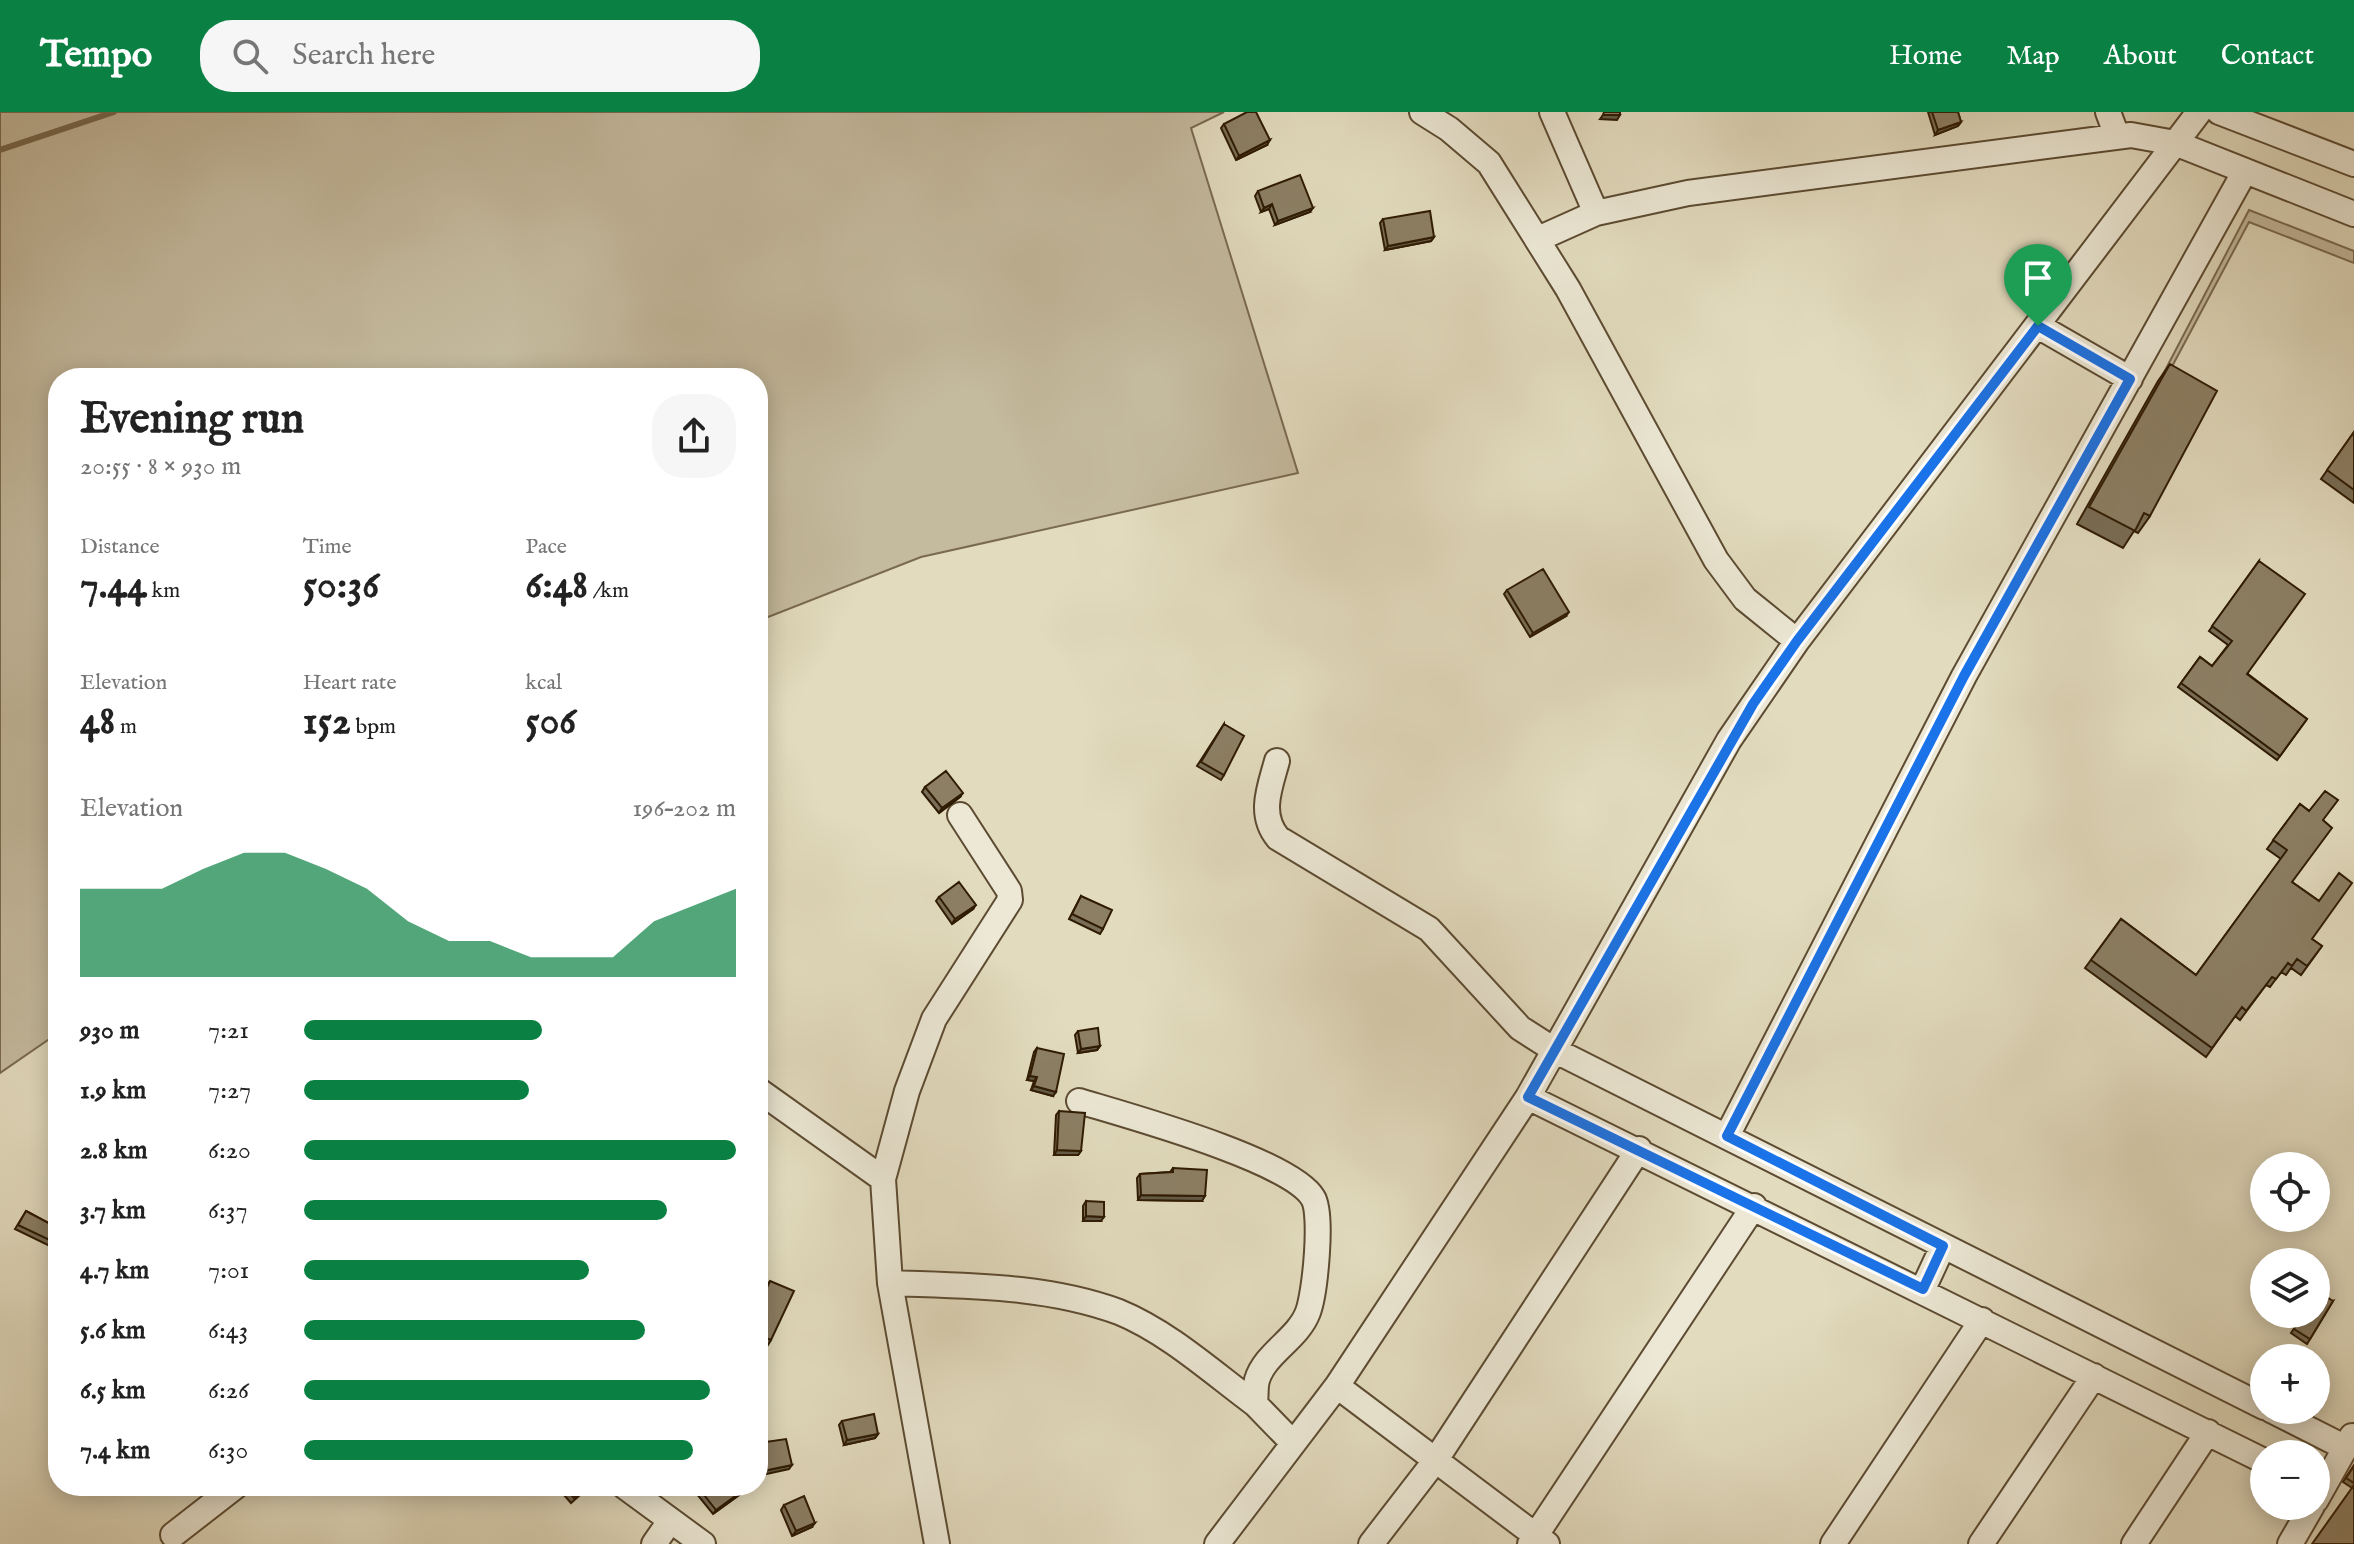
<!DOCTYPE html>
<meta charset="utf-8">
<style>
body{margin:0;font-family:"IM FELL English",serif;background:#f6f6f6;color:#222;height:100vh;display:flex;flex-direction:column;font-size:30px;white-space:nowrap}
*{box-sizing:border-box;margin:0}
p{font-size:26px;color:#767676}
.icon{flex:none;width:44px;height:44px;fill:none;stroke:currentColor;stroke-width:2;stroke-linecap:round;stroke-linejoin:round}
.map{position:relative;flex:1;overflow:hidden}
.details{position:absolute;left:48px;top:256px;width:720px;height:1128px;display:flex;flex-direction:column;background:#fff;border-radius:32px;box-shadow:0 4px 20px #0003}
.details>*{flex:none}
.controls{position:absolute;left:2250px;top:1040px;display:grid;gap:16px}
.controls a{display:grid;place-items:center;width:80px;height:80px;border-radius:50%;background:#fff;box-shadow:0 4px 20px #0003;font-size:40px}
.pin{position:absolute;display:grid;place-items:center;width:68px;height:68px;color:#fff;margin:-82px -34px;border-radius:50% 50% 50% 0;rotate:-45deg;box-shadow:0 0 8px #0007}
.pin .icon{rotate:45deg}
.round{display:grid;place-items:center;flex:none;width:84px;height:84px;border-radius:32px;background:#f6f6f6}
.summary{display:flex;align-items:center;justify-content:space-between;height:136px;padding:0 32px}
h1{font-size:44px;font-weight:700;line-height:60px}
.metrics{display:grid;grid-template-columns:repeat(3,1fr);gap:12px;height:136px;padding:8px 32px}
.metrics div{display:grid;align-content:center}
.metrics b{font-size:40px;font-weight:700}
.metrics small{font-size:22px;font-weight:400}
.metrics p{font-size:22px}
.chart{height:224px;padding:16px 32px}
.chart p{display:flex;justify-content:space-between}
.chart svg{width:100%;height:144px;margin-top:8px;fill:#0b8043;opacity:.7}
ul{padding:0 32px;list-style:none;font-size:26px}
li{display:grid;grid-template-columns:128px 96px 1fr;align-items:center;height:60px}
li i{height:20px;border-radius:10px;background:#0b8043}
header{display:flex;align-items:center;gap:48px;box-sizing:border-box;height:112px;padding:0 40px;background:#0b8043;color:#fff}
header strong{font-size:38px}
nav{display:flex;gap:44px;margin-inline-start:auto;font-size:28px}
.search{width:560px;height:72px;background:#f6f6f6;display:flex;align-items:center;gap:20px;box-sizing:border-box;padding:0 28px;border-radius:32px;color:#767676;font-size:30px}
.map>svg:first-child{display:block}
.green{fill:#c4ba9e;stroke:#7a6a50;stroke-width:2}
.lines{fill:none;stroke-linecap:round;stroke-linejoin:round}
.stream{stroke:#76674d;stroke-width:6}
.minor-casing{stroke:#5c4b32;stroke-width:28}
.minor{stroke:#ece8d5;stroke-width:24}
.wall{fill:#786d56;stroke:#2f1b03;stroke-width:2}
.shaded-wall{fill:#625946;stroke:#2f1b03;stroke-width:2}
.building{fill:#8c7f64;stroke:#2f1b03;stroke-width:2}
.route-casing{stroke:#fff;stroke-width:16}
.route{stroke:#1a73e8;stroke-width:10}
</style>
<header>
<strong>Tempo</strong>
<div class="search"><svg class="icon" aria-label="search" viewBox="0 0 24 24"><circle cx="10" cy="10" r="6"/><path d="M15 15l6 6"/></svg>Search here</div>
<nav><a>Home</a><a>Map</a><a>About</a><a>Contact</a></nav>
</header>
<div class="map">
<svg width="2354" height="1432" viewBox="0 0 2354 1432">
<rect width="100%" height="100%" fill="#e2dbbe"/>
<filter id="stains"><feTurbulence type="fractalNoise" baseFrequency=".0025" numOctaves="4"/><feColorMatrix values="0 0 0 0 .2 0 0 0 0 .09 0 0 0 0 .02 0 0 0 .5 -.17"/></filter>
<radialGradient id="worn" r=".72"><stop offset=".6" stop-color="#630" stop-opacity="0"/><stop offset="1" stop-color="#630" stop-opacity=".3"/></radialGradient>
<path class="green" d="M 0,0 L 1224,0 L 1191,16 L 1298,361 L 921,445 L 758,509 L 758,266 L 58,266 L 58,921 L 0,961 Z
M 2249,98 L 2354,139 L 2354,151 L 2249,110 L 2168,262 L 2160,268 Z"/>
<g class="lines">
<path class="stream" d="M 0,38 L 114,0"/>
<defs>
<path id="minor" d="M 1422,0 L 1449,17 L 1489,51 L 1568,177 L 1716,448 L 1745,487 L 1797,529
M 1552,0 L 1596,101 L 1688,81 L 2131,23 L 2175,31 L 2354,102
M 2108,0 L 2117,24
M 2219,0 L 2354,52
M 1538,127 L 1596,101
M 2038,214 L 2130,267
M 1277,649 C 1270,675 1258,702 1278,726 L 1429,817 L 1520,916 L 1556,939 L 2264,1295
M 758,978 L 883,1067
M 1528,985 L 2264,1349
M 1079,989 C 1125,1003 1291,1048 1313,1086 C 1323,1102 1315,1181 1308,1200 C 1298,1227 1265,1241 1257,1268 C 1255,1275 1256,1284 1255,1292 L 1293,1331
M 1727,1024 L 1964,564 L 2245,59
M 890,1171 C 966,1174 1046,1173 1119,1200 C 1168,1220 1213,1261 1255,1292
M 1923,1177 L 1943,1134
M 1337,1274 L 1547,1432
M 2271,1298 L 2346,1336
M 624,1374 L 703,1432
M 2316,1388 L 2352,1324
M 173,1423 L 236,1374
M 654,1432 L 670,1409
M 937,1432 L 890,1171 L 883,1067 L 907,979 L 934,907 L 1010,788 L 1009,779 L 960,703
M 1217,1432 L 1337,1274 L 1528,985 L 1729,628 L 1797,529 L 2199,0
M 1371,1432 L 1435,1349 L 1639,1037
M 1530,1432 L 1754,1094
M 1833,1432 L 1982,1208
M 1981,1432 L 2094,1264
M 2134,1432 L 2208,1320
M 2290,1432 L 2312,1394"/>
</defs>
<use href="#minor" class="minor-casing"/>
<use href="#minor" class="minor"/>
</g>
<path class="wall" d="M 1928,0 L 1958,0 L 1961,10 L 1958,14 L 1935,23 Z
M 1224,12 L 1267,33 L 1236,48 L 1221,16 Z
M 1258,79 L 1310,100 L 1275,113 L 1269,97 L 1261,100 L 1255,84 Z
M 1383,107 L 1434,125 L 1431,129 L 1385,138 L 1380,111 Z
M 2170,252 L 2150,404 L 2138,421 L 2134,419 L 2123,436 L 2077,412 L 2158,269 Z
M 2354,320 L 2354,391 L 2321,367 Z
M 2259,449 L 2248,562 L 2307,607 L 2277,648 L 2178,575 L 2200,545 L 2212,554 L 2228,533 L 2209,519 Z
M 1507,478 L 1566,504 L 1530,525 L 1504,482 Z
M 1224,612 L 1224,663 L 1221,668 L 1197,654 Z
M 925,675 L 960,685 L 939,701 L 922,680 Z
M 2300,692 L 2323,709 L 2292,770 L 2319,789 L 2312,827 L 2322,834 L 2301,863 L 2291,856 L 2286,863 L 2281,860 L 2270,875 L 2266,873 L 2240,908 L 2235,904 L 2206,945 L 2085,856 L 2121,807 L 2196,863 L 2281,747 L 2267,737 Z
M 1081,784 L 1103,817 L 1100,822 L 1069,807 Z
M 939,785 L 973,797 L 952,812 L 936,789 Z
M 1078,919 L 1100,934 L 1097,938 L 1078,941 L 1075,923 Z
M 1037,936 L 1053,984 L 1031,978 L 1034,969 L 1027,968 L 1034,940 Z
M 1059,999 L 1081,1039 L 1078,1043 L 1054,1043 L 1056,1003 Z
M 1173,1056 L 1202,1089 L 1138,1088 L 1137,1066 L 1140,1062 L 1170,1060 Z
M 1086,1089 L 1101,1109 L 1083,1109 L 1083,1094 Z
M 26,1099 L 52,1113 L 58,1103 L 58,1138 L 15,1117 Z
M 770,1169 L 771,1228 L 768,1233 L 758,1228 L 758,1192 Z
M 2333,1189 L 2307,1232 L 2291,1221 L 2304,1202 Z
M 842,1309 L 878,1322 L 875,1326 L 844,1333 L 839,1313 Z
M 2354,1353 L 2354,1432 L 2352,1376 L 2343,1370 Z
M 556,1374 L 590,1374 L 571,1391 Z
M 693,1374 L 749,1374 L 746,1378 L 713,1402 L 692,1376 Z
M 784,1393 L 812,1415 L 792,1424 L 781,1398 Z"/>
<path class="shaded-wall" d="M 1603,3 L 1620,3 L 1617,8 L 1600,7 Z
M 1961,10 L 1958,14 L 1935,23 L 1938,18 Z
M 1270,28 L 1267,33 L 1236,48 L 1239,44 Z
M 1272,92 L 1269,97 L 1261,100 L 1264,96 Z
M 1313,96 L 1310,100 L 1275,113 L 1278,109 Z
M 1434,125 L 1431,129 L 1385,138 L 1388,134 Z
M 1569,500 L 1566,504 L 1530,525 L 1533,521 Z
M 963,681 L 960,685 L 939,701 L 942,696 Z
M 976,793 L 973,797 L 952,812 L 955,807 Z
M 1100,934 L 1097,938 L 1078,941 L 1081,937 Z
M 1030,964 L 1037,965 L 1034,969 L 1027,968 Z
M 1034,974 L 1056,980 L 1053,984 L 1031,978 Z
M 1057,1038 L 1081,1039 L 1078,1043 L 1054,1043 Z
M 1141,1083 L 1205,1084 L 1202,1089 L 1138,1088 Z
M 1086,1104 L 1104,1105 L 1101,1109 L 1083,1109 Z
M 878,1322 L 875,1326 L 844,1333 L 847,1328 Z
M 792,1353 L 789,1357 L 758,1364 L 758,1360 Z
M 749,1374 L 746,1378 L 713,1402 L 716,1398 Z
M 815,1411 L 812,1415 L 792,1424 L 796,1419 Z"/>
<path class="building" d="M 1247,0 L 1256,0 L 1270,28 L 1239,44 L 1224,12 Z
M 1604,0 L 1620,0 L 1620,3 L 1603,3 Z
M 1932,0 L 1958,0 L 1961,10 L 1938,18 Z
M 1300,63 L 1313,96 L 1278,109 L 1272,92 L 1264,96 L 1258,79 Z
M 1430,99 L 1434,125 L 1388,134 L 1383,107 Z
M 2170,252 L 2217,279 L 2150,404 L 2144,401 L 2135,419 L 2089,395 Z
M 2354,320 L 2354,378 L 2327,358 Z
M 2259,449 L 2305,482 L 2247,562 L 2307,607 L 2280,644 L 2181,571 L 2200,545 L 2212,554 L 2232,529 L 2212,514 Z
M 1543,457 L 1569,500 L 1533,521 L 1507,478 Z
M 1224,612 L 1244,624 L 1224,663 L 1201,650 Z
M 946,659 L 963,681 L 942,696 L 925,675 Z
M 2325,679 L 2338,688 L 2323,708 L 2332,716 L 2292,770 L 2319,789 L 2339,761 L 2352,771 L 2312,827 L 2322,834 L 2307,854 L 2297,847 L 2292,854 L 2288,851 L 2276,867 L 2272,865 L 2246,899 L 2242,895 L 2212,936 L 2091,848 L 2121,807 L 2196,863 L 2287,738 L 2273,728 L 2300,692 L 2309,699 Z
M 959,770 L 976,793 L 955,807 L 939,785 Z
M 1081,784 L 1112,798 L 1103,817 L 1072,802 Z
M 1098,916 L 1100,934 L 1081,937 L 1078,919 Z
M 1037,936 L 1064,942 L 1056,980 L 1034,974 L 1037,965 L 1030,964 Z
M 1059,999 L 1085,1001 L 1081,1039 L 1057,1038 Z
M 1173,1056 L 1207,1058 L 1205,1084 L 1141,1083 L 1140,1062 L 1173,1060 Z
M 1086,1089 L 1104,1090 L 1104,1105 L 1086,1104 Z
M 26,1099 L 52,1113 L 58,1104 L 58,1132 L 18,1113 Z
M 770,1169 L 794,1179 L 771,1228 L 758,1223 L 758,1194 Z
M 2319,1180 L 2333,1189 L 2310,1227 L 2294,1217 L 2304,1202 L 2316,1202 L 2316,1184 Z
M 874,1302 L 878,1322 L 847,1328 L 842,1309 Z
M 786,1327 L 792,1353 L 758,1360 L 758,1331 Z
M 2354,1354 L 2354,1371 L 2346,1366 Z
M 2354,1373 L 2354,1432 L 2312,1432 Z
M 563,1374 L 588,1374 L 574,1386 Z
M 697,1374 L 749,1374 L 716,1398 Z
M 804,1384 L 815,1411 L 796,1419 L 784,1393 Z"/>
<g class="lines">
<defs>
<path id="route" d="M 2038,214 L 2130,267 L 1964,564 L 1727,1024 L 1943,1134 L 1923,1177 L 1528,985 L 1753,592 L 1797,529 Z"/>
</defs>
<use href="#route" class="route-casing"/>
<use href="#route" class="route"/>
</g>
<rect width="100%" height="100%" filter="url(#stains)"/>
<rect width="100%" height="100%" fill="url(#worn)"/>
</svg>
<div class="controls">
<a><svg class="icon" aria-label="locate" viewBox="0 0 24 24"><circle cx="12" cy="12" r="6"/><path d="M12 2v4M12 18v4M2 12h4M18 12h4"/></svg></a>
<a><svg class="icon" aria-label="layers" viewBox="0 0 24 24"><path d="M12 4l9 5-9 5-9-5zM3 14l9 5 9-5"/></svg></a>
<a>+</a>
<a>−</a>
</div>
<div class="pin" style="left:2038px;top:214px;background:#1e9e55"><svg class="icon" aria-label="arrive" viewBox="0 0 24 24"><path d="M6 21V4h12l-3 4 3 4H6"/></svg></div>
<section class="details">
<div class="summary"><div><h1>Evening run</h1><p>20:55 · 8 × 930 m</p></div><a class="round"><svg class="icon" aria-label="share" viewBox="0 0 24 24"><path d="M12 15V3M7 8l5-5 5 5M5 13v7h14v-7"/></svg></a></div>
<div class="metrics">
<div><p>Distance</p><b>7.44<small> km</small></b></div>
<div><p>Time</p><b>50:36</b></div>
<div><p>Pace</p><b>6:48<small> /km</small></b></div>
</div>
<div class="metrics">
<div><p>Elevation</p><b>48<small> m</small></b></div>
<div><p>Heart rate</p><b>152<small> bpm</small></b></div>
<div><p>kcal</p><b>506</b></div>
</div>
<div class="chart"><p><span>Elevation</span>196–202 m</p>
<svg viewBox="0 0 160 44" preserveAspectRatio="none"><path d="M0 44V17L10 17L20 17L30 11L40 6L50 6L60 11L70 17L80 27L90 33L100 33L110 38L120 38L130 38L140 27L150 22L160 17V44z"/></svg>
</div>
<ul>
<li><b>930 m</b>7:21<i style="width:55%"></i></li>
<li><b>1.9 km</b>7:27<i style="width:52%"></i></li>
<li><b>2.8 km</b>6:20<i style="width:100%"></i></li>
<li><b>3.7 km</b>6:37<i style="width:84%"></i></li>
<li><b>4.7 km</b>7:01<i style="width:66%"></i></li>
<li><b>5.6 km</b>6:43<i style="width:79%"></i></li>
<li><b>6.5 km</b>6:26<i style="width:94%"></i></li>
<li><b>7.4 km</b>6:30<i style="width:90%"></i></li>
</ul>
</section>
</div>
